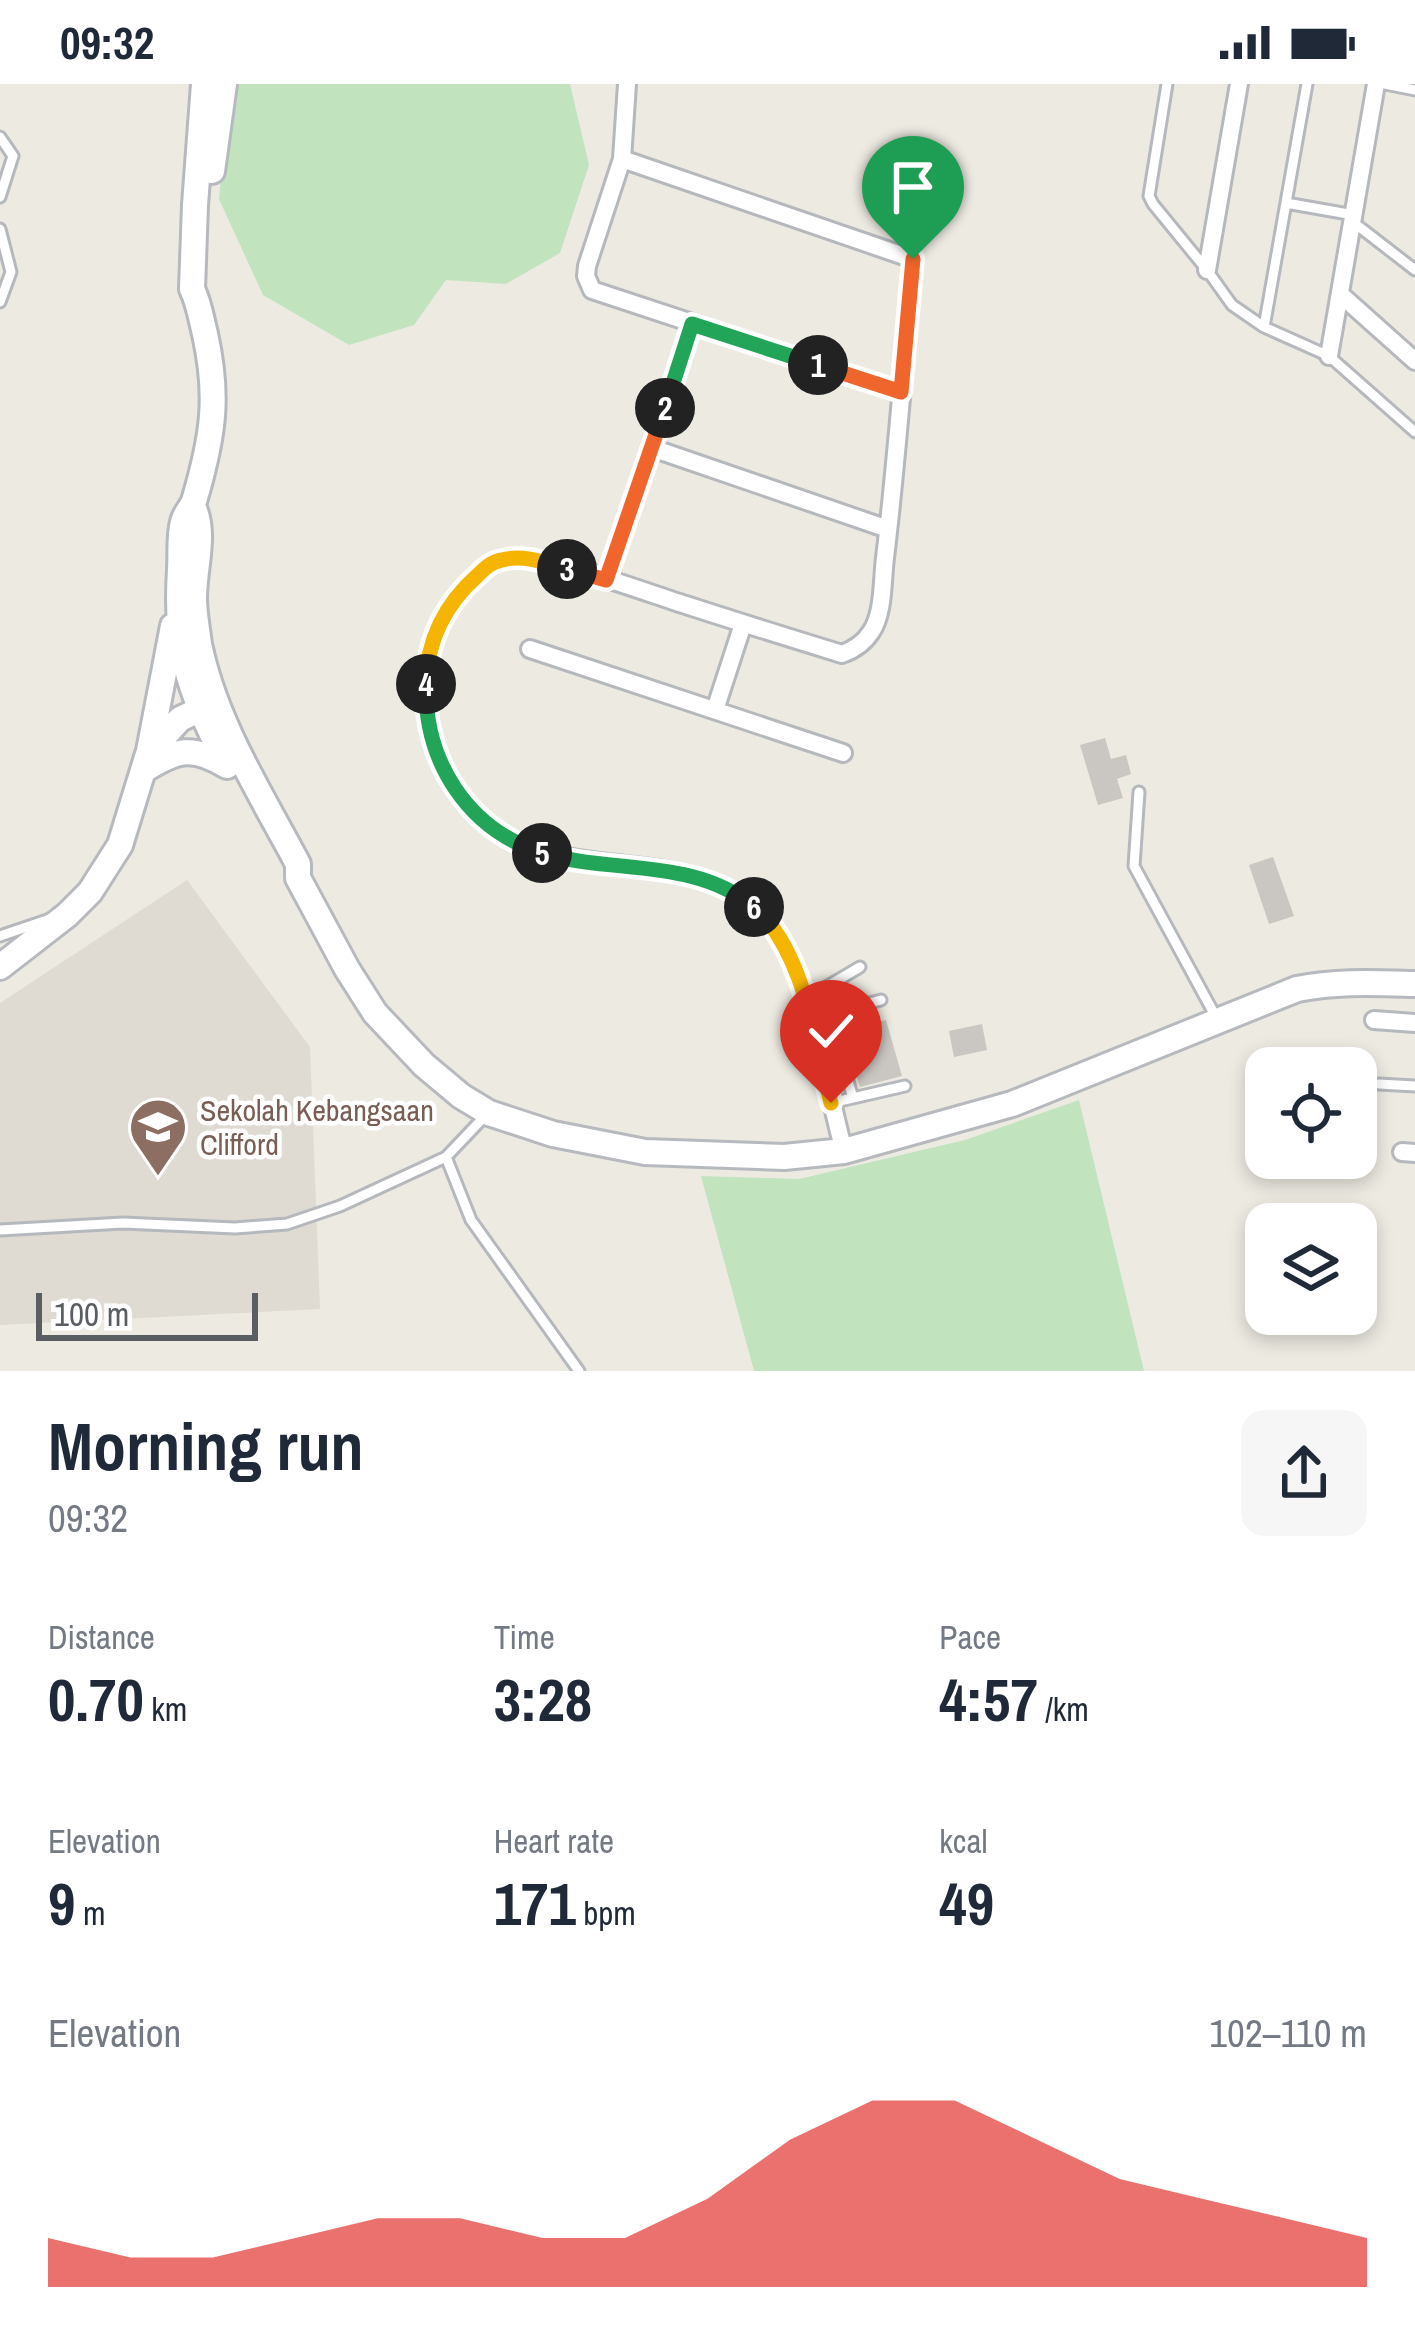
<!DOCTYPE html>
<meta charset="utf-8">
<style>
body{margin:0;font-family:"Archivo Narrow",sans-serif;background:#f6f6f7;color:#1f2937;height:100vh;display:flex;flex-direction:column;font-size:45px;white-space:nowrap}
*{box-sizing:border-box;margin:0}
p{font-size:39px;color:#747a83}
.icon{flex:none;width:66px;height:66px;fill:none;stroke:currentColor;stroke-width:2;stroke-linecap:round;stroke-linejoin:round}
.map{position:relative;height:1287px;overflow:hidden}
.panel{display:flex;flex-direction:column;background:#fff;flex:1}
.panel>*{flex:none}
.fabs{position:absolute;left:1245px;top:963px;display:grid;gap:24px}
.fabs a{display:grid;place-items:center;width:132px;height:132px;border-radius:24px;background:#fff;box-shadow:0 6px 18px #0003;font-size:60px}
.scale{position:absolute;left:36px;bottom:30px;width:222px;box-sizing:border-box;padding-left:12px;border:6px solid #5a5e62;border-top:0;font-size:33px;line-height:42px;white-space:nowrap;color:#5a5e62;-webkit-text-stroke:9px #fff;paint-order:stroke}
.pin{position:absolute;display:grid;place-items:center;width:102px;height:102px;color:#fff;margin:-123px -51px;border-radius:50% 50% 50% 0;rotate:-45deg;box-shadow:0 0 12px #0007}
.pin .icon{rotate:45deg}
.km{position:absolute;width:60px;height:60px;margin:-30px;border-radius:50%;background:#222;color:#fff;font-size:33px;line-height:60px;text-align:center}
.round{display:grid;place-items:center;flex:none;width:126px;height:126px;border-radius:24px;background:#f6f6f7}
.overview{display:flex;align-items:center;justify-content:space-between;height:204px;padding:0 48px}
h1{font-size:66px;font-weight:800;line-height:90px}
.metrics{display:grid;grid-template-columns:repeat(3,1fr);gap:18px;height:204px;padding:12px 48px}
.metrics div{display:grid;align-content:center}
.metrics b{font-size:60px;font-weight:800}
.metrics small{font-size:33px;font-weight:400}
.metrics p{font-size:33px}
.chart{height:336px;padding:24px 48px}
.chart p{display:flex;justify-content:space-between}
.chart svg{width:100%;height:216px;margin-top:12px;fill:#e33632;opacity:.7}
.status{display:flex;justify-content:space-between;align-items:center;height:84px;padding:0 60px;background:#fff;direction:ltr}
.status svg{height:33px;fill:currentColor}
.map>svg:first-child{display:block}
.education{fill:#dfdbd3}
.green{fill:#c1e4bf}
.building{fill:#cac6c1}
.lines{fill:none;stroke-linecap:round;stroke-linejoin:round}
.lane-casing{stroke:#b5b8bc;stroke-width:15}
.street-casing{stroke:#b5b8bc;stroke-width:22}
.secondary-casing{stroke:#b6b9be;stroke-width:30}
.lane{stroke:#fff;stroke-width:9}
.street{stroke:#fff;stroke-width:16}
.secondary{stroke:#fff;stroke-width:24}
.split-1-casing{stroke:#fff;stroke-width:24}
.split-2-casing{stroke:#fff;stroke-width:24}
.split-3-casing{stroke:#fff;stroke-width:24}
.split-4-casing{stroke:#fff;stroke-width:24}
.split-5-casing{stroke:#fff;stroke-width:24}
.split-6-casing{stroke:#fff;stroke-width:24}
.split-7-casing{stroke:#fff;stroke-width:24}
.split-1{stroke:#f0652b;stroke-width:15}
.split-2{stroke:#22a559;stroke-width:15}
.split-3{stroke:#f0652b;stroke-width:15}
.split-4{stroke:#f5b400;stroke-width:15}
.split-5{stroke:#22a559;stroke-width:15}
.split-6{stroke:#22a559;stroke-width:15}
.split-7{stroke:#f5b400;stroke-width:15}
.labels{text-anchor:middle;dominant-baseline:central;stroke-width:9;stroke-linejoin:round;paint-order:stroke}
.education-label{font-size:30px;fill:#785e54;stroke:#fff;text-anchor:start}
</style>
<div class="status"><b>09:32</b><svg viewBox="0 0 49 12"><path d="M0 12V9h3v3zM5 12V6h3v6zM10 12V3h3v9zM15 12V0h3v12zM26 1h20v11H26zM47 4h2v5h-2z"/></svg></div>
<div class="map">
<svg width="1415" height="1287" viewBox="0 0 1415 1287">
<rect width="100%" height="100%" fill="#edeae2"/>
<path class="education" d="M 187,796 L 310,963 L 320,1225 L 0,1241 L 0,919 Z"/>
<path class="green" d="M 229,0 L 570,0 L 589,81 L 560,169 L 506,200 L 446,196 L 414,241 L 349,261 L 263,211 L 219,115 Z
M 1079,1016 L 1144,1287 L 754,1287 L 701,1092 L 799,1095 L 965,1056 Z"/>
<path class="building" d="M 1105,654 L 1111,675 L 1126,671 L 1131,690 L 1117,695 L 1123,714 L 1098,721 L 1080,661 Z
M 1273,773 L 1294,832 L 1269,840 L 1249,781 Z
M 886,936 L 902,992 L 860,1003 L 844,948 Z
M 982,940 L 987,966 L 954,973 L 949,947 Z"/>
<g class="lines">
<defs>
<path id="lane" d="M 1167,0 L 1149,112 L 1153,120 L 1207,186 L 1232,221 L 1264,243 L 1329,272 L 1415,348
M 1385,0 L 1415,6
M 0,53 L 13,72 L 0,113
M 1286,119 L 1354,131
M 1353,138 L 1415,186
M 0,145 L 11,188 L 0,218
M 1264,243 L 1307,0
M 1139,708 L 1134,782 L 1217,935
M 0,852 L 50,835
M 821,906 L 860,883
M 804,910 L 821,906 L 853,1014
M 828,930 L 881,916
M 1379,1000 L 1415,1002
M 831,1019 L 905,1002
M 446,1073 L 471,1136 L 579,1287
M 0,1146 L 123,1139 L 235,1144 L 287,1140 L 340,1122 L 446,1073 L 485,1032"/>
<path id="street" d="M 622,75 L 627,0
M 1207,186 L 1239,0
M 1340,210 L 1415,277
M 1329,272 L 1376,0
M 652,364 L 888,445
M 606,495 L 692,240
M 530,565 L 843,669
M 715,626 L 743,540
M 1374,936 L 1415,939
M 844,1067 C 826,1003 807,874 761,829 C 687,758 568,801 490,742 C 444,708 424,654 426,599 C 428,555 446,517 480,489 C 487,483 493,477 503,475 C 538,467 647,509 686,521 C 738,538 790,554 842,570 C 853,566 864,559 871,548 C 884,529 882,497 885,474 C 897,375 904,275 913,175 L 622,75 L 587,182 L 586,192 L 592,206 L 901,308
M 1402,1068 L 1415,1069"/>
<path id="secondary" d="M 204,0 L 195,121 L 192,205 C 199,219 201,234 205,250 C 219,313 213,352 195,414 C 193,423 185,429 183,438 C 179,452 181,470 180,485 C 175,565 187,600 222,671
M 212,87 L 224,0
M 193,422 C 206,450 194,483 194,514 C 194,528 197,545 199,560 C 215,639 261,710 298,780 L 298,794 L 347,885 L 375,929 L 424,981 L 461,1012 L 489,1029 L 553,1050 L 645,1068 L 784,1073 L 844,1067 L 1012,1020 L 1297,905 C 1337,897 1375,899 1415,900
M 149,667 L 173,542
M 144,686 C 177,665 193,661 227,682
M 0,883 L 67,831 L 90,808 L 120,761 L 148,670 L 180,635 L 199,626"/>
</defs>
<use href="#lane" class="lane-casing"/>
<use href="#street" class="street-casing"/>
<use href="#secondary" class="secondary-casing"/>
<use href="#lane" class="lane"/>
<use href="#street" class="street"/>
<use href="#secondary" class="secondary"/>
</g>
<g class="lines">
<defs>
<path id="split-1" d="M 818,281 L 901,308 L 913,175"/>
<path id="split-2" d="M 665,324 L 692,240 L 818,281"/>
<path id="split-3" d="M 567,485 L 606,496 L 665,324"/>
<path id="split-4" d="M 426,600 C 427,556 445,520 478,491 C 485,484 491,478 502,476 C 524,470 546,479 567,485"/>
<path id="split-5" d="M 426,600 C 424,677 467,745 542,769"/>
<path id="split-6" d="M 542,769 C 611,790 694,773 754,823"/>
<path id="split-7" d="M 754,823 C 804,866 815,957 831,1019"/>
</defs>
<use href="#split-1" class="split-1-casing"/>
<use href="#split-2" class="split-2-casing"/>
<use href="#split-3" class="split-3-casing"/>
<use href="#split-4" class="split-4-casing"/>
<use href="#split-5" class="split-5-casing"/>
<use href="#split-6" class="split-6-casing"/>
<use href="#split-7" class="split-7-casing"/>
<use href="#split-1" class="split-1"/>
<use href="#split-2" class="split-2"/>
<use href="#split-3" class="split-3"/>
<use href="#split-4" class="split-4"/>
<use href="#split-5" class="split-5"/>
<use href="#split-6" class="split-6"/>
<use href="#split-7" class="split-7"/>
</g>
<defs>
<symbol id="school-pin" viewBox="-11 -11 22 30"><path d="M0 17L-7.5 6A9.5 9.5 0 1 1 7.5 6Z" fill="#8d6e63" stroke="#fff"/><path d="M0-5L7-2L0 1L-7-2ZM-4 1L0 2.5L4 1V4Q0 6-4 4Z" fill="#fff"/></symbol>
</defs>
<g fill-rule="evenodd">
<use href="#school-pin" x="125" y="1010" width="66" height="90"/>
</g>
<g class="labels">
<g class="education-label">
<text x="200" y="1026">Sekolah Kebangsaan<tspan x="200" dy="34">Clifford</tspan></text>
</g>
</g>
</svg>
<div class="fabs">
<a><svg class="icon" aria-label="locate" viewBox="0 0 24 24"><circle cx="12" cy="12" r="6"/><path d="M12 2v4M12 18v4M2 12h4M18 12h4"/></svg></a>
<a><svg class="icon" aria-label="layers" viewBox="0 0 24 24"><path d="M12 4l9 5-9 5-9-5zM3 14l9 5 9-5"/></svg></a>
</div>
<div class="scale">100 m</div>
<div class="pin" style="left:913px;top:175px;background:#1e9e55"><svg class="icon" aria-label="arrive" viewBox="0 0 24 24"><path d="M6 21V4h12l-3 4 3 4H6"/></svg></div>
<div class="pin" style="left:831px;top:1019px;background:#d93025"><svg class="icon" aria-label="check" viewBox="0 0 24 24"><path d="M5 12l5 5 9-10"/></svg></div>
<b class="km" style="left:818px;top:281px">1</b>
<b class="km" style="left:665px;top:324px">2</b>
<b class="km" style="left:567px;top:485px">3</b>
<b class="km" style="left:426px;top:600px">4</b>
<b class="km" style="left:542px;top:769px">5</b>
<b class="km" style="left:754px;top:823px">6</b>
</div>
<section class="panel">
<div class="overview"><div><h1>Morning run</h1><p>09:32</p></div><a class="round"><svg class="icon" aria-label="share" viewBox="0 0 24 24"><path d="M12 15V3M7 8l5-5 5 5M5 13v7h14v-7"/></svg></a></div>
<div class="metrics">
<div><p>Distance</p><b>0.70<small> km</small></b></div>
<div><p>Time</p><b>3:28</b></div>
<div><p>Pace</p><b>4:57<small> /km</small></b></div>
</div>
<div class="metrics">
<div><p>Elevation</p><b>9<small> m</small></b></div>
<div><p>Heart rate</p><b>171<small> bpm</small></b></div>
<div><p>kcal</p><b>49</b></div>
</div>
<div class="chart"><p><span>Elevation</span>102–110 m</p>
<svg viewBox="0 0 160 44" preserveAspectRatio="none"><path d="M0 44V34L10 38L20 38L30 34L40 30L50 30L60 34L70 34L80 26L90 14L100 6L110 6L120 14L130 22L140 26L150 30L160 34V44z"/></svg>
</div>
</section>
